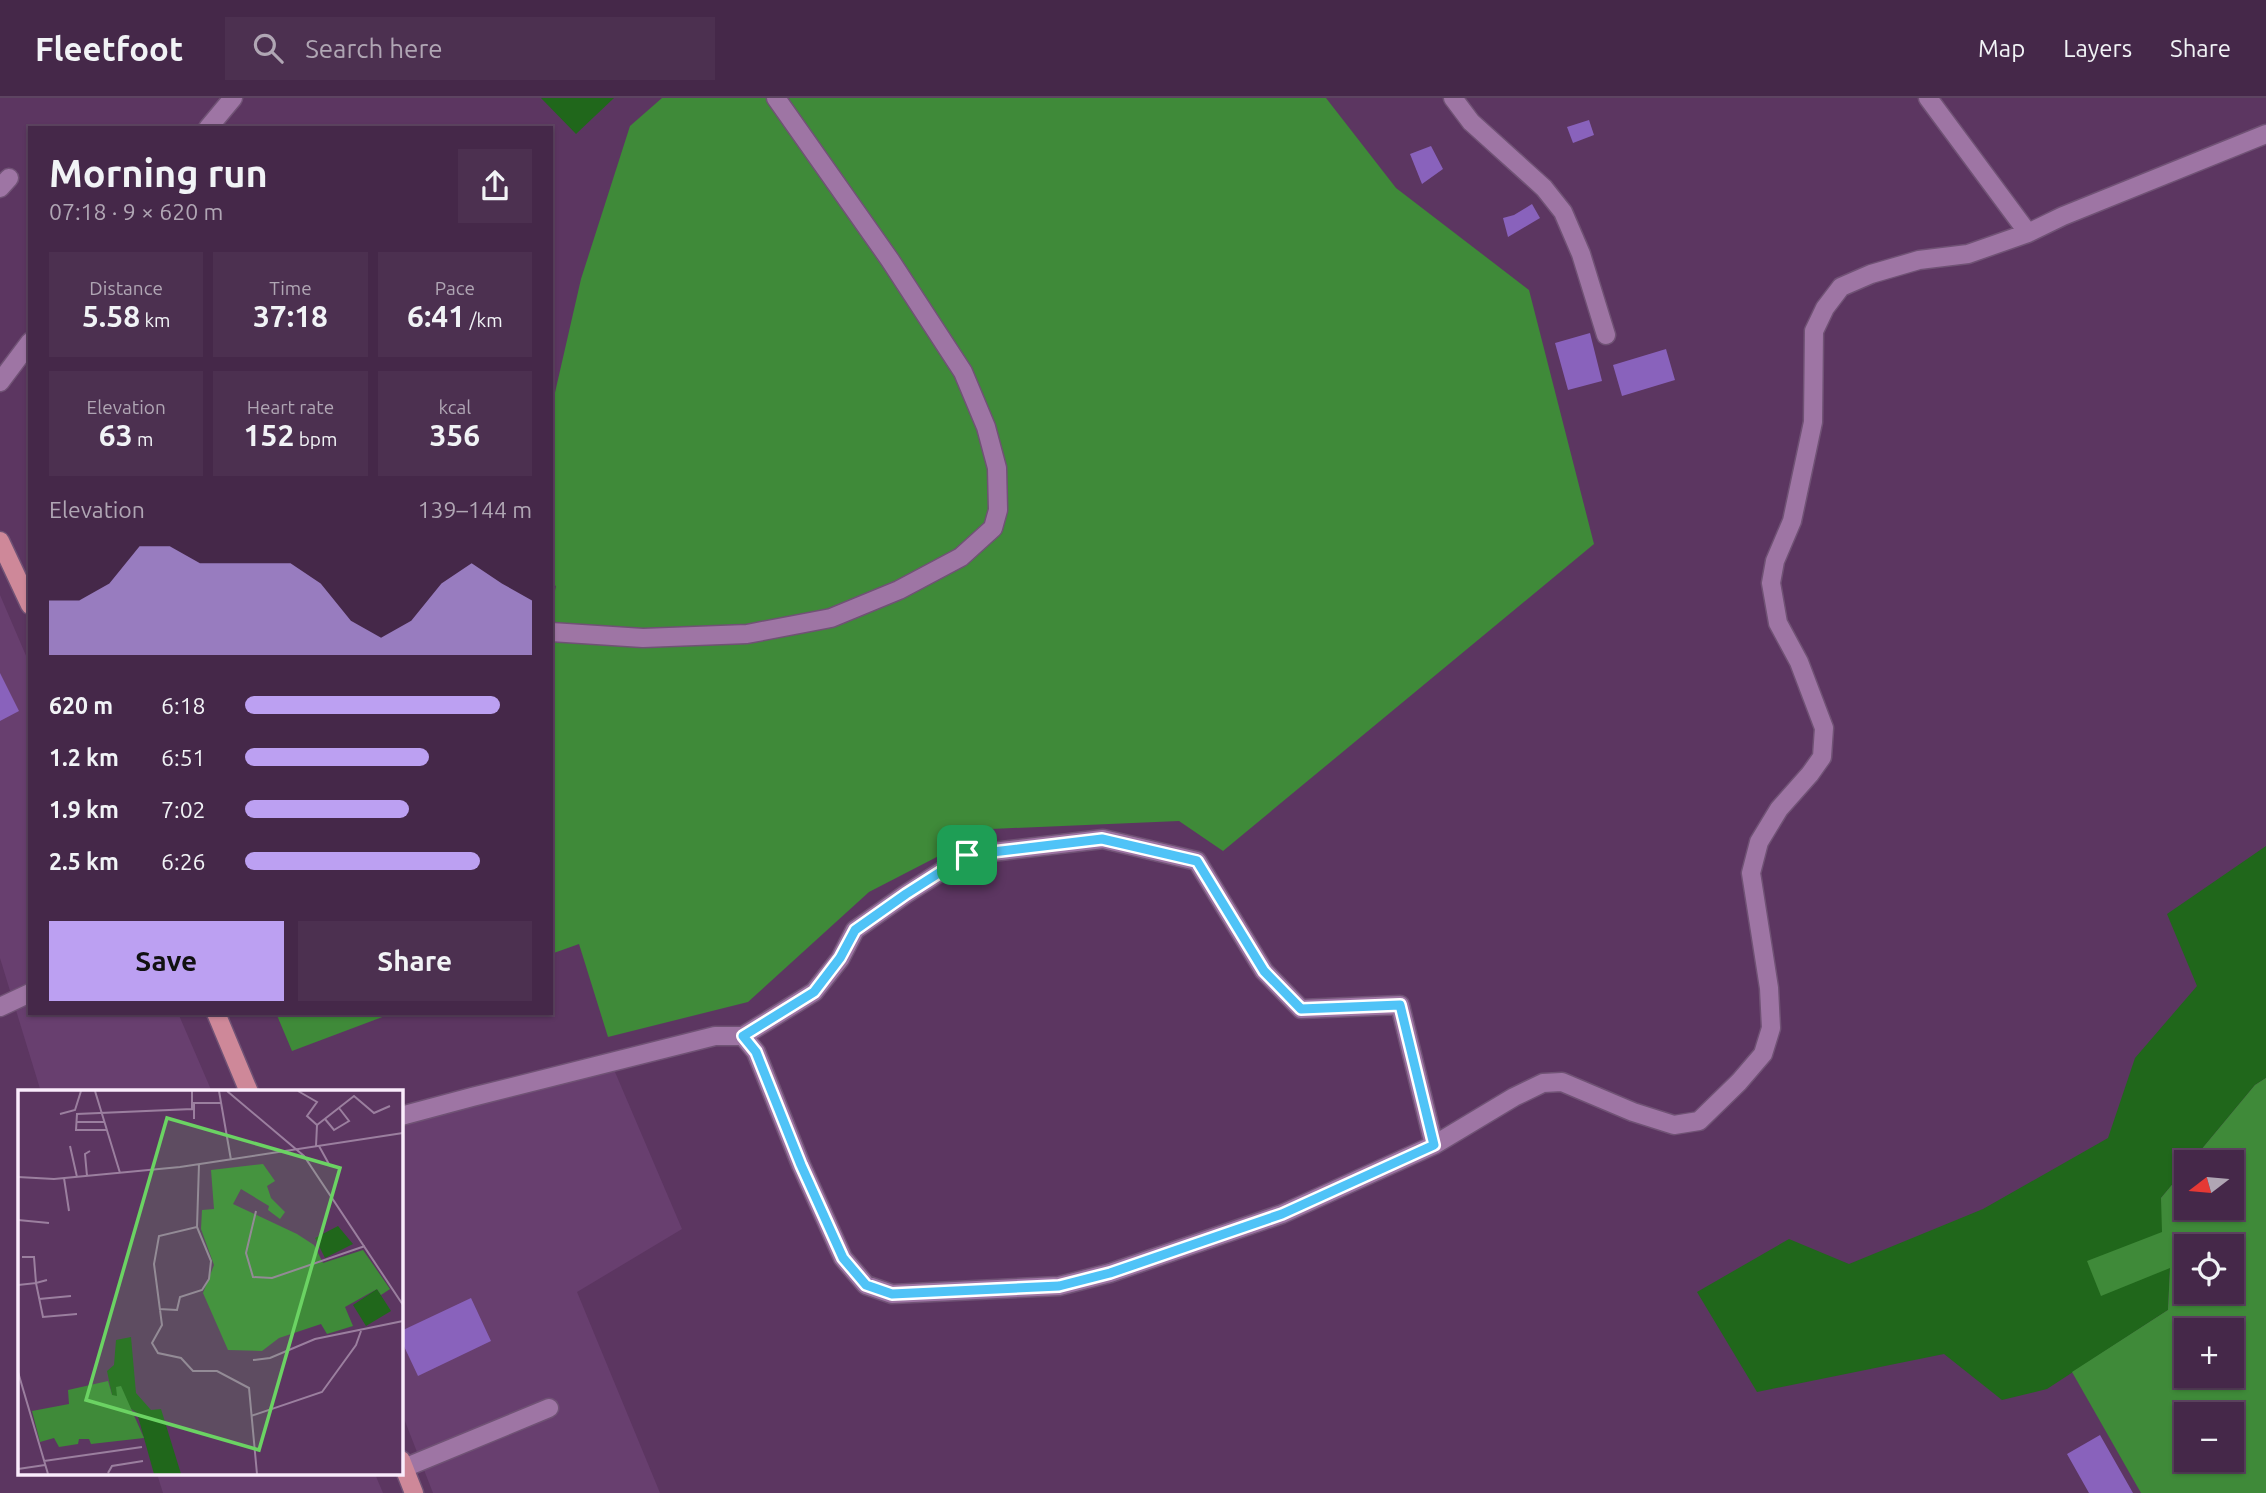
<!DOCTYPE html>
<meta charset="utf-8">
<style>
body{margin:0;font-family:Ubuntu,sans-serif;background:#4c3050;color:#f1f3f6;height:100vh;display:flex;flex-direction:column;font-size:26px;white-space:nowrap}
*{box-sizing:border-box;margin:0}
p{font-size:23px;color:#b0a6b4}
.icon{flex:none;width:38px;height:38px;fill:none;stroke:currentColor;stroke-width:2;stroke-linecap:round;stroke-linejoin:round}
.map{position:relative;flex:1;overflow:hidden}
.side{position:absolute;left:28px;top:28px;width:525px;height:889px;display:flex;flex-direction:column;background:#452849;border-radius:0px;box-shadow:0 2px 5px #0004,0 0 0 2px #5d4461}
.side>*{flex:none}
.needle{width:46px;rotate:254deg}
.buttons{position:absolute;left:2174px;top:1052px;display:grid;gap:14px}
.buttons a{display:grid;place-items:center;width:70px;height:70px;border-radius:0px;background:#452849;box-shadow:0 2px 5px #0004,0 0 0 2px #5d4461;font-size:35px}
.pin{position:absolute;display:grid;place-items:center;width:60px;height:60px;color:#fff;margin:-30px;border-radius:14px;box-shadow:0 4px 10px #0006}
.round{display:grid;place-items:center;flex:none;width:74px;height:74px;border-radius:0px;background:#4c3050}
.head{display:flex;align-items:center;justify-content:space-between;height:119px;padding:0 21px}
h1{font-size:38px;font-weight:700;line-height:52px}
.metrics{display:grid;grid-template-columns:repeat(3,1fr);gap:10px;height:119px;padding:7px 21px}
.metrics div{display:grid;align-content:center;border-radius:0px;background:#4c3050;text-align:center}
.metrics b{font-size:30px;font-weight:700}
.metrics small{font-size:19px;font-weight:400}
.metrics p{font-size:19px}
.chart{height:196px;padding:14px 21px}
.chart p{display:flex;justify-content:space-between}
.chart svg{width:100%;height:126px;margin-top:7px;fill:#bca0f2;opacity:.7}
.cta{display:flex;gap:14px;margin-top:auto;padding:14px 21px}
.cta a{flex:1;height:80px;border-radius:0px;background:#bca0f2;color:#111;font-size:28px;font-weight:700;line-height:80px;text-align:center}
.cta a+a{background:#4c3050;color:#f1f3f6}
ul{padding:0 21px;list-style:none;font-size:23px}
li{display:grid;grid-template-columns:112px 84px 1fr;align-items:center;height:52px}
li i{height:18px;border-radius:9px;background:#bca0f2}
header{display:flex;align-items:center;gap:42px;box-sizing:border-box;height:98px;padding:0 35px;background:#452849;border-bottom:2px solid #5d4461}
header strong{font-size:33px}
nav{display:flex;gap:38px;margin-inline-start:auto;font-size:24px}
.search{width:490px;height:63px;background:#4c3050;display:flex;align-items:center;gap:18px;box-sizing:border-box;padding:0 24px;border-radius:0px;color:#b0a6b4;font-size:26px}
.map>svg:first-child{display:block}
.built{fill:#683f6f}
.green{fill:#20671b}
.forest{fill:#3f8a39;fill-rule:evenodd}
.building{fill:#8962bc}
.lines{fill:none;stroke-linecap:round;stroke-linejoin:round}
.minor-casing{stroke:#705275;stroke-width:21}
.major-casing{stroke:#705275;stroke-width:21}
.minor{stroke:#9e75a4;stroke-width:18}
.major{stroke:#ce8899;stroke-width:18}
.route-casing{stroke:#fff;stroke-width:14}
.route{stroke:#4fc3f7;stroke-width:9}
.inset-road{fill:none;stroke:#9b7f9f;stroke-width:2}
.view{fill:#6bd363;fill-opacity:0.15;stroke:#6bd363;stroke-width:3.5}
.inset-edge{fill:none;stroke:#faecfc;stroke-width:3.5}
</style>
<header>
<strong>Fleetfoot</strong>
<div class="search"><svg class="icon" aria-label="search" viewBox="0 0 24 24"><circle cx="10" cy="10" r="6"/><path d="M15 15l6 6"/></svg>Search here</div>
<nav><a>Map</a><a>Layers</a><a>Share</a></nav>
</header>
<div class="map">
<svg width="2266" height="1395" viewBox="0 0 2266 1395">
<rect width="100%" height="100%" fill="#5c3661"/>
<path class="built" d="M 0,497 L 30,567 L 30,915 L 178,915 L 212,994 L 41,994 L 0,860 Z
M 609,960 L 682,1131 L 577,1194 L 660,1395 L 433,1395 L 401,1313 L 401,1029 Z
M 157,1376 L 375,1376 L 383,1395 L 163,1395 Z"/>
<path class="green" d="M 541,0 L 614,0 L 576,36 Z
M 2266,748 L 2266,980 L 2255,987 L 2191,1064 L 2186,1064 L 2186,1070 L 2161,1100 L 2170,1169 L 2168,1212 L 2047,1291 L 2002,1302 L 1944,1256 L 1757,1294 L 1697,1194 L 1789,1141 L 1849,1166 L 1983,1111 L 2108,1040 L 2135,960 L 2197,888 L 2167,816 Z"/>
<path class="forest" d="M 662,0 L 1326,0 L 1396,90 L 1529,192 L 1594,446 L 1223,753 L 1179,723 L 991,731 L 869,794 L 748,904 L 608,939 L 579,846 L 551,856 L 551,512 L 556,488 L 551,486 L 551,312 L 581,181 L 630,28 Z
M 276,915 L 393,915 L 292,953 Z
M 2266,980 L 2266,1395 L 2141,1395 L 2072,1274 L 2168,1212 L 2170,1170 L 2101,1198 L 2087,1163 L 2162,1134 L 2161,1100 L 2186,1070 L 2186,1110 L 2231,1110 L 2231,1064 L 2191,1064 L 2255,987 ZM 2186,1148 L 2231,1148 L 2231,1194 L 2186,1194 ZM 2186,1232 L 2231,1232 L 2231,1278 L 2186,1278 ZM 2186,1316 L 2231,1316 L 2231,1362 L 2186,1362 Z"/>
<path class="building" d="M 1589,22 L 1594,37 L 1573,45 L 1567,29 Z
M 1431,48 L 1443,71 L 1422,86 L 1410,56 Z
M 1532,106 L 1540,120 L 1508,139 L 1503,120 L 1514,117 Z
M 1590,235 L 1602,283 L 1568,292 L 1555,245 Z
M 1666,251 L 1675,282 L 1622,298 L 1613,267 Z
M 0,575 L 19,613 L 0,623 Z
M 471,1200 L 491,1243 L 418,1278 L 401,1242 L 401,1233 Z
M 2100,1337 L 2133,1395 L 2089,1395 L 2067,1356 Z"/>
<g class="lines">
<defs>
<path id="minor" d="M 1453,0 L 1471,24 L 1544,90 L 1563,114 L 1581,156 L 1606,237
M 1928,0 L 2028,135
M 208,30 L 233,0
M 0,90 L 9,80
M 0,284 L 30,244
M 551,534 L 643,540 L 747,536 L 831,520 L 899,492 L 961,459 L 993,430 L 998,412 L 997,370 L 986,329 L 963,274 L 890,162 L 776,0
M 0,909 L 30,895
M 743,938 L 814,894 L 840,861 L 855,832 L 906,796 L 967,757 L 1103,741 L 1197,763 L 1264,873 L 1301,911 L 1400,907 L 1434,1047
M 401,1018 L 472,999 L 715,938 L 743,938 L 756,954 L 801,1067 L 843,1160 L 866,1187 L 892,1196 L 1059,1188 L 1110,1175 L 1282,1116 L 1434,1047 L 1514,999 L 1543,985 L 1562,984 L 1633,1014 L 1674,1027 L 1699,1023 L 1739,984 L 1763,956 L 1771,930 L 1769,890 L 1751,775 L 1759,744 L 1779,711 L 1810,676 L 1822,659 L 1824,630 L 1799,564 L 1778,525 L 1771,485 L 1775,463 L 1792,423 L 1813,324 L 1814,233 L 1825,210 L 1841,189 L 1871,176 L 1919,162 L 1968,156 L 2028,135 L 2063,118 L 2266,36
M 404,1370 L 549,1310"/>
<path id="major" d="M 0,443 L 30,507
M 216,915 L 249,994
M 401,1362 L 414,1395"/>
</defs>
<use href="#minor" class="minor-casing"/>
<use href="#major" class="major-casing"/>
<use href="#minor" class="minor"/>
<use href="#major" class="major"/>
</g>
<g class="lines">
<defs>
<path id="route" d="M 1102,741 L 1197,763 L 1264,873 L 1301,911 L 1400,907 L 1434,1047 L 1282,1116 L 1110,1175 L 1059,1188 L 892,1196 L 866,1187 L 843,1160 L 801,1067 L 756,954 L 743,938 L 814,894 L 840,860 L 855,832 L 906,796 L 967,757 Z"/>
</defs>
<use href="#route" class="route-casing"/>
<use href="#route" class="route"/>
</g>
<g transform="translate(18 992)">
<rect width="385" height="385" fill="#5c3661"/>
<path d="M 320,136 L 335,154 L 307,168 L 297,148 ZM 359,199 L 373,221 L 348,236 L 335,215 ZM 113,247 L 118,303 L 133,320 L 143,319 L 163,384 L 136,384 L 119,323 L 94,305 L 89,281 L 96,275 L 98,250 Z" fill="#20671b"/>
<path d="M 245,74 L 257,91 L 249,96 L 253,108 L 267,122 L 262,129 L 250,120 L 251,116 L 223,99 L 215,114 L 279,144 L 296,155 L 305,173 L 345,160 L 372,199 L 363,205 L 359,199 L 327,217 L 335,236 L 309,244 L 303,234 L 261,248 L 244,261 L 210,260 L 185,203 L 196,175 L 183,139 L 184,120 L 196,119 L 193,80 ZM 90,291 L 94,305 L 99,306 L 98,297 L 103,296 L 126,348 L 73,354 L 71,349 L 61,349 L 60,354 L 41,357 L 36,348 L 22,352 L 14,321 L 51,314 L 50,300 Z" fill="#3f8a39"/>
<path class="inset-road" d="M 77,1 L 102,83M 201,1 L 213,70M 209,1 L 286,66 L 385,215M 280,1 L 299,12 L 289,26 L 299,35 L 298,56M 42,24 L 57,20 L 63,1M 176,29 L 176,13 L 203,13M 307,29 L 316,40 L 331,31 L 321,18M 58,32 L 87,32M 299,35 L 336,6 L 356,23 L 372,16M 89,40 L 58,40 L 59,24 L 174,19 L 174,1M 52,56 L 59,87M 301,56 L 312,76M 181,74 L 179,137 L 141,146 L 136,174 L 144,235 L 134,253 L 140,263 L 163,268 L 175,281 L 199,281 L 231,298 L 239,384M 69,86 L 67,64 L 72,61M 0,87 L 36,89 L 162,77 L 385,43M 46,88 L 51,121M 238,121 L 228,163 L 235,187 L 254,188 L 347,156M 0,130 L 31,133M 4,167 L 16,167 L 18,193 L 29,190M 0,195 L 18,193 L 25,227 L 59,224M 21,209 L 53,206M 141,219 L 159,220 L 162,207 L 184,200 L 191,189 L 193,171 L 179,137M 235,270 L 252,268 L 297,249 L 385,231M 0,282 L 30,384M 233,326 L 304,302 L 338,255 L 343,241M 26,371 L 124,357M 0,379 L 27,375M 90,383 L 94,376 L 125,371"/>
<path class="view" d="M 149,28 L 322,78 L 241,360 L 68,310 Z"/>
<rect width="385" height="385" class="inset-edge"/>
</g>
</svg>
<div class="buttons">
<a><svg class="needle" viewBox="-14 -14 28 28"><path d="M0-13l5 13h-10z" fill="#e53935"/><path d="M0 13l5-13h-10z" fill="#b0a6b4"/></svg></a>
<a><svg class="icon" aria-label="locate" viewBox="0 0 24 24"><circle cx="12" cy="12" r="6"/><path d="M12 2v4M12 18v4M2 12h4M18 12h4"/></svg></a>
<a>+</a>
<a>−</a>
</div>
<div class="pin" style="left:967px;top:757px;background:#1e9e55"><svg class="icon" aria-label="arrive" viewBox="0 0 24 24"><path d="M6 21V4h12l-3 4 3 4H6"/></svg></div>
<section class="side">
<div class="head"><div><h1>Morning run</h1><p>07:18 · 9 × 620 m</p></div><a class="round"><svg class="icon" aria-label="share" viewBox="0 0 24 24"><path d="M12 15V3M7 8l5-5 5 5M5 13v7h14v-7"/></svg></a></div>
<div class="metrics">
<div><p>Distance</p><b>5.58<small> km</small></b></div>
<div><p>Time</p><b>37:18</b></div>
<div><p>Pace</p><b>6:41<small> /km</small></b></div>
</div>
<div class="metrics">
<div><p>Elevation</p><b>63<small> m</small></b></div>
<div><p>Heart rate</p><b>152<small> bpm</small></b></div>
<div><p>kcal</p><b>356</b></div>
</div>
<div class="chart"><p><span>Elevation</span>139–144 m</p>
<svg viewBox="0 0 160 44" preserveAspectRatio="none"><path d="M0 44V25L10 25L20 19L30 6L40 6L50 12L60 12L70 12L80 12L90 19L100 32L110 38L120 32L130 19L140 12L150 19L160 25V44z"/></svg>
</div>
<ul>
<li><b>620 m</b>6:18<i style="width:89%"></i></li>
<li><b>1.2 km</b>6:51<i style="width:64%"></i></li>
<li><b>1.9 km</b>7:02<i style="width:57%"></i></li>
<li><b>2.5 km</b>6:26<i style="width:82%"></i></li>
</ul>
<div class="cta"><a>Save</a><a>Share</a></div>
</section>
</div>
